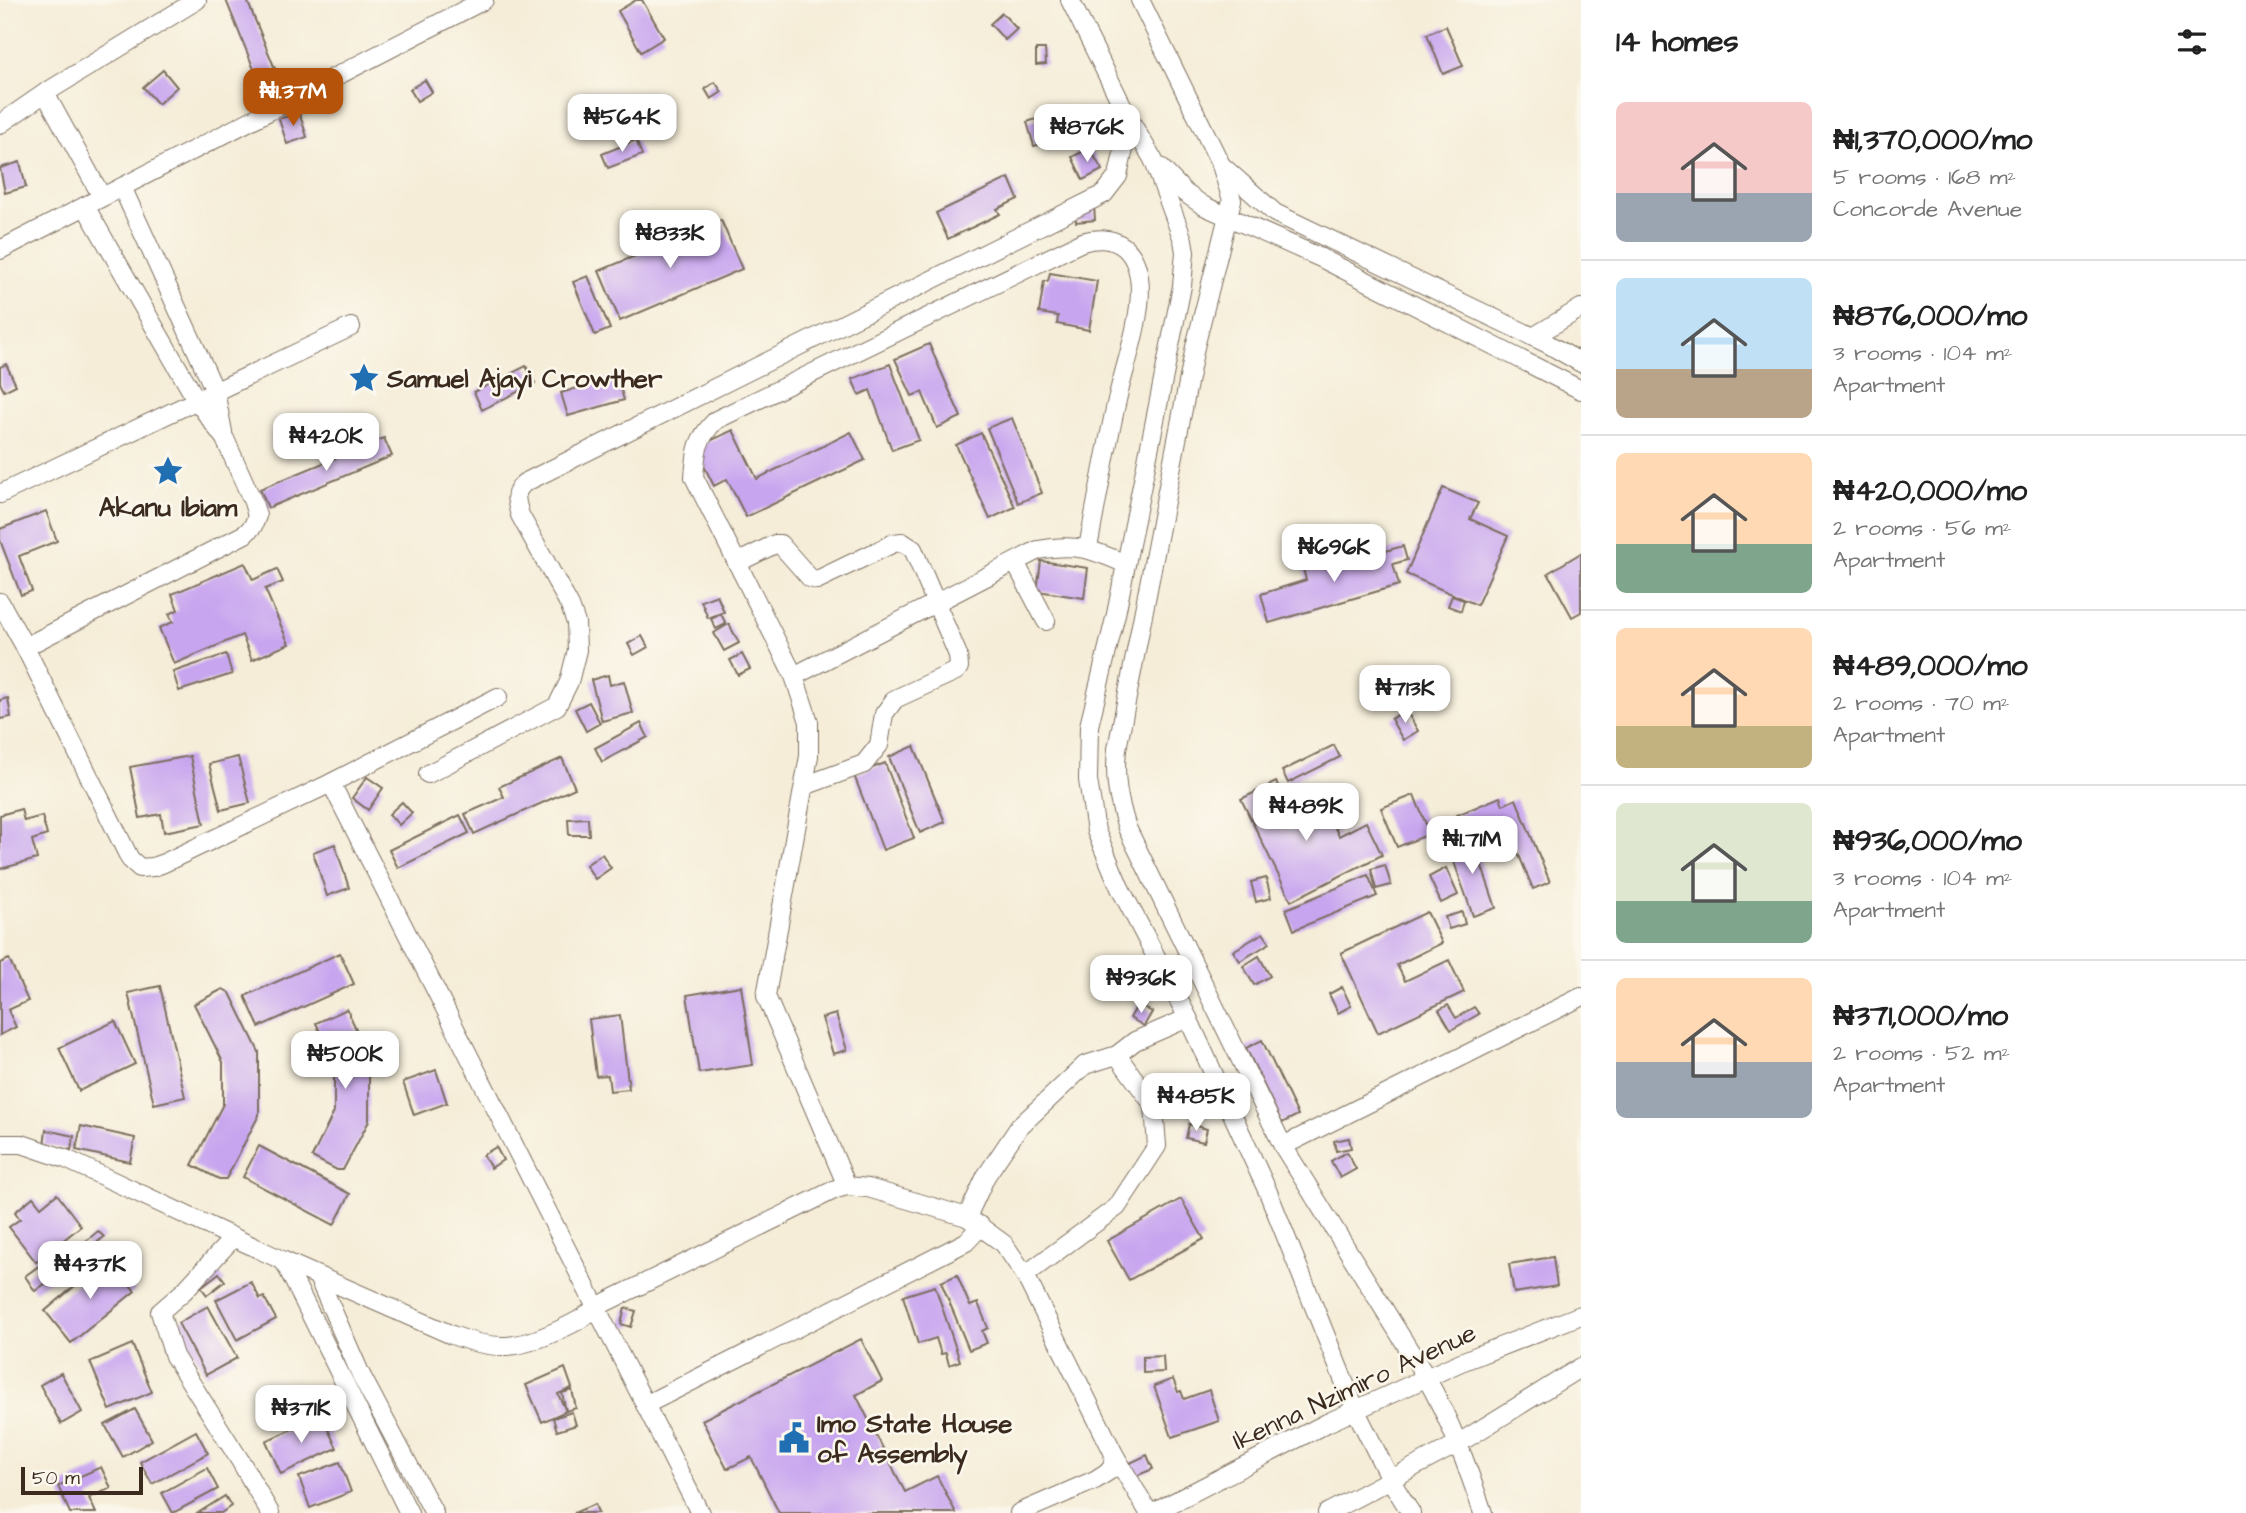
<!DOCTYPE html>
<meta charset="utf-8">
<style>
body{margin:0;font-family:"Architects Daughter",sans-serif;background:#f6f6f6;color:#222;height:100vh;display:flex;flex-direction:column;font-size:26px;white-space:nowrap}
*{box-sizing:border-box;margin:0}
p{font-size:23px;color:#767676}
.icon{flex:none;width:38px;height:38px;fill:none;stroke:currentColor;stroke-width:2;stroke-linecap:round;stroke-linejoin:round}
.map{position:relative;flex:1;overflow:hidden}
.panel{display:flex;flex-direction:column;background:#fff;width:665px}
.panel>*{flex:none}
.scale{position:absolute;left:21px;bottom:18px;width:122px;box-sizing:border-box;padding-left:7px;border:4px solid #3b2a1e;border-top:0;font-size:19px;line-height:24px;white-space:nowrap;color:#3b2a1e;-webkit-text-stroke:5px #fbf7ec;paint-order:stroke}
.price{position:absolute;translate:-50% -60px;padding:0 16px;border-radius:14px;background:#fff;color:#222;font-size:23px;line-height:46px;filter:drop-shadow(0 2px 4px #0008)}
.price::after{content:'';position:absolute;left:50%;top:42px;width:21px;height:16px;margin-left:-10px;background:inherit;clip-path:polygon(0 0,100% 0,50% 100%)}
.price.on{background:#b45309;color:#fff}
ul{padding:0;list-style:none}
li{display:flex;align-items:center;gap:21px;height:175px;padding:0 35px}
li+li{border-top:2px solid #e0e0e0}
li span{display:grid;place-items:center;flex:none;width:196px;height:140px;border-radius:10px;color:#555}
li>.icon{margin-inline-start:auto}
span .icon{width:84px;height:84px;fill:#fffc;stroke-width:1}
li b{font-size:30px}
h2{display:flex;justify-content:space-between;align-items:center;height:84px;padding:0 35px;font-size:30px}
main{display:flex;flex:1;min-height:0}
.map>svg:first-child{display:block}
</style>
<main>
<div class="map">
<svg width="1581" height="1513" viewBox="0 0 1581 1513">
<rect width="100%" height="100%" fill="#fbf7ec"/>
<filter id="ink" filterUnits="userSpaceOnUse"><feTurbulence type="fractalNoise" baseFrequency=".0143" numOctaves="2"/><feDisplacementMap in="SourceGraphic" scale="14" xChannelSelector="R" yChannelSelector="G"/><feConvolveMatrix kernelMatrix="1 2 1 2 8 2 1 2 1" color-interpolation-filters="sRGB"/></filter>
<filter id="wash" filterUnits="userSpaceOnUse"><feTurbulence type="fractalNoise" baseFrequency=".00686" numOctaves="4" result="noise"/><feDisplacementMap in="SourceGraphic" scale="28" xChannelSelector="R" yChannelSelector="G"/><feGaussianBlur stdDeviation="1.57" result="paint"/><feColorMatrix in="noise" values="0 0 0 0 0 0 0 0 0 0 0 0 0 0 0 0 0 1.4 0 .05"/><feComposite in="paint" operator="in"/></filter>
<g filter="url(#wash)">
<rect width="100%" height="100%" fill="#f5edd8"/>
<g id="blocks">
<g fill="#c8a5ef">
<polygon points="226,0 247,0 284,91 266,99"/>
<polygon points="636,0 642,0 664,38 641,52 618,11"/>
<polygon points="1002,13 1017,29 1005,40 990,24"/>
<polygon points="1446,26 1463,66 1443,74 1427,34"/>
<polygon points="1036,49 1045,49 1046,64 1036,65"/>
<polygon points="163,70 177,87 158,104 143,87"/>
<polygon points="425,80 432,92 417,101 410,89"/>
<polygon points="715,82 722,92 711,99 705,89"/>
<polygon points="299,112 307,137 287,144 279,119"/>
<polygon points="629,114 637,126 630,131 622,118"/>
<polygon points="1046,116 1052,141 1034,146 1027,122"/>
<polygon points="636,140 642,155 608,168 602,154"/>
<polygon points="1090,148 1102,170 1083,180 1072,157"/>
<polygon points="20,162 26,187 5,193 0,168"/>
<polygon points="1009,178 1018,199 997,209 1000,214 948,239 936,213"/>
<polygon points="1094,205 1095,220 1076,222 1074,207"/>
<polygon points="721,220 742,269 620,321 599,271"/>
<polygon points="1050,273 1097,281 1089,330 1057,324 1058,316 1039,313 1044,281 1048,281"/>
<polygon points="588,276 610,329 595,335 573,282"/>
<polygon points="929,344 961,417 937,428 922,392 912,396 895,359"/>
<polygon points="6,364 16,385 4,391 0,383 0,367"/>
<polygon points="890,364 919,440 892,450 870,390 859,395 852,379"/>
<polygon points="526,366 535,383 482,410 474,392"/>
<polygon points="617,376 624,400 568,416 561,393"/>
<polygon points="1012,418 1042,493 1018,503 987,428"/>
<polygon points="733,430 757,479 851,432 865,460 746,517 727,479 714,486 695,448"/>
<polygon points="981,433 1015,507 990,519 956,445"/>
<polygon points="384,438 392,456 268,508 260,489"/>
<polygon points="1443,488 1478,503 1470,519 1508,536 1477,605 1406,574"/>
<polygon points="46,511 57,541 19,556 32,591 21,595 0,540 0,529"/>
<polygon points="1403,546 1407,560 1393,564 1399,585 1269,623 1261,594 1306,580 1302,565 1323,559 1326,568"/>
<polygon points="1581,553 1581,612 1572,617 1548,573"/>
<polygon points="1041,561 1088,568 1084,598 1037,591"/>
<polygon points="245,563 253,580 277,569 283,582 265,589 289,644 252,660 242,635 174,664 159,628 173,622 169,614 178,610 172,594"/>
<polygon points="717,595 724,612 708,618 701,601"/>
<polygon points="1452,596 1464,600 1461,611 1448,606"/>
<polygon points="721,614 726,624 716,629 711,619"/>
<polygon points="729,624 739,643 724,651 714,633"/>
<polygon points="642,636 648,647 634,655 628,644"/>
<polygon points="226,654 232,674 179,691 173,672"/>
<polygon points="742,654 750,669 738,675 730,660"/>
<polygon points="608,675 610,685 624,681 633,713 602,721 591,680"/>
<polygon points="8,698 11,717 0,719 0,700"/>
<polygon points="589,702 600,723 586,731 575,709"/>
<polygon points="1406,710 1418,731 1403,740 1391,719"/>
<polygon points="641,723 648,737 602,762 595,748"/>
<polygon points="1334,745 1340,757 1288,783 1282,771"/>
<polygon points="914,746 945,822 920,833 889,757"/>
<polygon points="190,756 204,824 164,832 161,814 140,818 130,767"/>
<polygon points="238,757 250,803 221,810 209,764"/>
<polygon points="562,758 575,788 474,834 465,814 504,797 499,787"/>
<polygon points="885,763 914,838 883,850 854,775"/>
<polygon points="367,777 383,788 368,810 352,798"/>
<polygon points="1276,782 1295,819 1318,807 1326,822 1331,820 1339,836 1366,822 1382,855 1291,901 1241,799"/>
<polygon points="1414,795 1430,834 1397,847 1381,808"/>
<polygon points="1500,797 1503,805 1516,799 1550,882 1533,889 1504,819 1466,835 1457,815"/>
<polygon points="402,802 412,813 399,825 389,814"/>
<polygon points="21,809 24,821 42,816 47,835 32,840 37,859 0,869 0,815"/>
<polygon points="460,815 469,833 398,868 389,850"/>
<polygon points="588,818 589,835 569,835 568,819"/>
<polygon points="1472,837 1496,908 1473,916 1448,845"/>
<polygon points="335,844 349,888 327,896 313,852"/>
<polygon points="602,854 611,868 595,879 586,865"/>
<polygon points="1385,865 1391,885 1376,889 1371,869"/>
<polygon points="1446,868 1458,895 1441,903 1429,877"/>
<polygon points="1368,875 1377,896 1294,930 1286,909"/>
<polygon points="1266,878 1271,898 1256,902 1251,882"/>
<polygon points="1427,912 1442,943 1397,965 1405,981 1449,960 1464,992 1378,1033 1341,953"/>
<polygon points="1462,912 1465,924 1449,929 1445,917"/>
<polygon points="1263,933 1270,943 1240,961 1233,951"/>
<polygon points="340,953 354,984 259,1027 245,996"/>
<polygon points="1259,956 1270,976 1254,985 1243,966"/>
<polygon points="9,959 28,1001 8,1010 16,1027 0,1035 0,963"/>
<polygon points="160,986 185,1097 154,1104 128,993"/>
<polygon points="741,986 753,1065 699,1073 687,995"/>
<polygon points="1342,987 1351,1006 1338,1013 1329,994"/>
<polygon points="223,989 230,993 259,1052 259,1115 226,1179 219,1179 192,1165 223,1104 223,1062 194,1004"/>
<polygon points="1138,1004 1152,1012 1144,1026 1130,1018"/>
<polygon points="1448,1005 1456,1018 1474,1007 1479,1014 1451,1030 1439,1010"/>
<polygon points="347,1009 369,1058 369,1121 343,1170 337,1170 312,1157 334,1112 334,1064 316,1023"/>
<polygon points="836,1014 847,1050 833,1054 822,1018"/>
<polygon points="620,1015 629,1089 610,1091 608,1075 596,1076 589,1019"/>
<polygon points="115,1021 135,1064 79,1091 59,1048"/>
<polygon points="1262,1040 1298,1115 1282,1123 1246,1048"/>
<polygon points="436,1070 447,1103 414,1115 403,1082"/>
<polygon points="1189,1124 1207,1129 1204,1142 1186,1138"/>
<polygon points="81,1126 135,1138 130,1162 76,1150"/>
<polygon points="46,1130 74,1136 71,1150 44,1145"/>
<polygon points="1349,1138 1351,1148 1336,1151 1334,1141"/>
<polygon points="259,1146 350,1194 334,1225 243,1177"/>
<polygon points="496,1147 503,1160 491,1168 483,1155"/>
<polygon points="1347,1152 1356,1169 1340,1178 1331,1161"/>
<polygon points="57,1194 81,1226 36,1262 9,1227 20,1219 15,1212 33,1197 41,1207"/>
<polygon points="1181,1199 1204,1239 1129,1280 1107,1241"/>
<polygon points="98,1231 104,1237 90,1248 85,1242"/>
<polygon points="51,1257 61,1272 35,1291 25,1276"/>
<polygon points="1553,1257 1557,1286 1514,1293 1509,1264"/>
<polygon points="108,1258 135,1291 71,1343 45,1311"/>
<polygon points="219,1273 225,1281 207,1295 201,1287"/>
<polygon points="957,1275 970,1306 978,1303 988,1328 982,1331 987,1343 969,1350 941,1282"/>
<polygon points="251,1282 260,1299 264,1297 276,1319 237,1340 216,1300"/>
<polygon points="935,1286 960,1361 949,1365 946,1353 941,1354 936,1338 918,1344 903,1296"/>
<polygon points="208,1306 237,1358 206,1375 178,1323"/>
<polygon points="625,1308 636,1311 631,1327 621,1324"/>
<polygon points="861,1339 882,1381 856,1395 905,1492 937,1476 956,1513 779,1513 751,1457 727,1469 702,1420"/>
<polygon points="132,1344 152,1392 110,1410 90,1362"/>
<polygon points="1163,1356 1164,1372 1143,1373 1143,1357"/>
<polygon points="565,1368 572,1388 558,1394 566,1411 542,1422 526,1385"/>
<polygon points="61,1373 82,1412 61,1424 40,1385"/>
<polygon points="1173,1379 1178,1392 1181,1391 1184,1399 1209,1390 1219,1421 1172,1437 1154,1386"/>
<polygon points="572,1390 576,1408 566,1411 562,1393"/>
<polygon points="135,1409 152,1440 123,1457 105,1425"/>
<polygon points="572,1412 576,1425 557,1431 553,1418"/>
<polygon points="321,1415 337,1448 281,1474 266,1441"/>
<polygon points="196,1431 208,1453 152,1484 140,1462"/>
<polygon points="1147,1455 1153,1469 1136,1476 1130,1463"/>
<polygon points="340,1462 351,1492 310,1508 299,1477"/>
<polygon points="101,1467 111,1488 89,1498 96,1513 70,1513 58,1486"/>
<polygon points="207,1468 218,1489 173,1513 162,1493"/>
<polygon points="225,1496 231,1506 221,1513 198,1513"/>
<polygon points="595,1504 598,1513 574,1513"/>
</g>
</g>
</g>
<g filter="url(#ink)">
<use href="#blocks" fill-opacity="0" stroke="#7c6e5f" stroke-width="2"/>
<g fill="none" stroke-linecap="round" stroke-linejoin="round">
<g stroke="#7c6e5f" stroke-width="20">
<g id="minor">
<polyline points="1070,0 1130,121 1153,159 1183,240 1185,252 1182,286 1116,614 1089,726 1088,780 1096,831 1120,888 1188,1018 1268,1192 1356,1411 1391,1481 1411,1513"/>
<path d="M1140,0L1221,165L1232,200L1195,347L1117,749C1114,780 1118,799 1127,828L1283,1146L1426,1377C1451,1422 1467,1465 1483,1513"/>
<polyline points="45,93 102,197"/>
<polyline points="0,124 45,93 197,0"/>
<polyline points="1221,165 1275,213 1548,344 1581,363"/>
<polyline points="1160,167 1185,193 1204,206 1321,258 1581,390"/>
<polyline points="122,187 215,391 223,432"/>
<polyline points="0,250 484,0"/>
<polyline points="1533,337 1581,308"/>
<polyline points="0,494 351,327"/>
<polyline points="1015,562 1046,621"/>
<polyline points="737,563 775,544 780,544 810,578 817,580 894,543 902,542 913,549 958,655 959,667 956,671 895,699 884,714 879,745 864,764 804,786"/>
<polyline points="0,602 25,647 130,859 140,868 153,867 164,863 331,783 700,1513"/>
<polyline points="25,647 245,534 253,526 257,516 253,502 225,439 197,401 85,206"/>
<path d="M794,676L1038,550C1076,543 1091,549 1126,564"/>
<path d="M428,774L557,706L569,682L577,650L576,623L570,606L520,515C516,500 513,494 524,483L1104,194L1118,176L1130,121"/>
<polyline points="331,783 498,697"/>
<path d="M0,1144H22L66,1159L284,1261L452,1335C495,1351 517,1350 559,1330C572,1324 585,1318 596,1307L836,1189L847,1186L868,1188L967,1217L1004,1244L1025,1275L1114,1454L1149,1513"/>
<polyline points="1283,1146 1581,997"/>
<path d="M847,1186L766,996L809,756V722L794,676L694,477C696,450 697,439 716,420L1082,242C1107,235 1129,241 1137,268C1148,304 1125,363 1117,400C1106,449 1097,499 1088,548"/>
<polyline points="967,1217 986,1176 1019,1127 1085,1065 1117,1055 1135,1041 1188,1018"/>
<polyline points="233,1238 184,1291 160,1312 174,1356 241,1462 270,1513"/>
<polyline points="284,1261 409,1513"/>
<polyline points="1025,1275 1117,1207 1157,1146 1154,1106 1117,1055"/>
<polyline points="318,1277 361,1375 434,1513"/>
<polyline points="645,1405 966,1242 981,1226"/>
<polyline points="1019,1513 1095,1480 1112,1469 1114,1454"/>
<polyline points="1153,1513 1327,1423 1461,1362 1581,1315"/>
<polyline points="1327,1513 1459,1443 1581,1367"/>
</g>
</g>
<use href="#minor" stroke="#fff" stroke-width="18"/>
</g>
</g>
<defs>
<g id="sight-bare" transform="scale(2.415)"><path d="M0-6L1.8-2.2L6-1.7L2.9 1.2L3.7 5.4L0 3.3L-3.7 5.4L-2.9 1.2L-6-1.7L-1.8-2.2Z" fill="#1f6fb2" stroke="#fbf7ec" stroke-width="2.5" paint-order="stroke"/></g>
<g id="civic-bare" transform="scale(2.415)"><path d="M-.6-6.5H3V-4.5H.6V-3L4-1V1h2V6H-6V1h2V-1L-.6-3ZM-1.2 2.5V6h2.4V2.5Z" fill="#1f6fb2" stroke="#fbf7ec" stroke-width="2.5" paint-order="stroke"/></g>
</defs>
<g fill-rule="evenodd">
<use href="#sight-bare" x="364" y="378"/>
<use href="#sight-bare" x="168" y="471"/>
<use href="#civic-bare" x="794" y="1438"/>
</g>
<g text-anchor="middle" stroke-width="5" stroke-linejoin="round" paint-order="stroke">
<g font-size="26" font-weight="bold" fill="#3b2a1e" stroke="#fbf7ec" text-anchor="start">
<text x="387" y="387">Samuel Ajayi Crowther</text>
<text x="168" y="516" text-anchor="middle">Akanu Ibiam</text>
<text x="817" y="1432">Imo State House<tspan x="817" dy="30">of Assembly</tspan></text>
</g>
<g font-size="26" fill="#3b2a1e" stroke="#fbf7ec">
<text transform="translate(1354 1386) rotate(-25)" y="9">Ikenna Nzimiro Avenue</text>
</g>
</g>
</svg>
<div class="scale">50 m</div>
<b class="price on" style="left:293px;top:128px">₦1.37M</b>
<b class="price" style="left:622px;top:154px">₦564K</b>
<b class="price" style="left:1087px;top:164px">₦876K</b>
<b class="price" style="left:670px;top:270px">₦833K</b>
<b class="price" style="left:326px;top:473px">₦420K</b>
<b class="price" style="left:1334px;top:584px">₦696K</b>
<b class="price" style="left:1405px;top:725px">₦713K</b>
<b class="price" style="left:1306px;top:843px">₦489K</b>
<b class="price" style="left:1472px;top:876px">₦1.71M</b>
<b class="price" style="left:1141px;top:1015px">₦936K</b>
<b class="price" style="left:345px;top:1091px">₦500K</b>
<b class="price" style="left:1196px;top:1133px">₦485K</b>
<b class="price" style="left:90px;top:1301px">₦437K</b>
<b class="price" style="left:301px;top:1445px">₦371K</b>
</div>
<section class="panel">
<h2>14 homes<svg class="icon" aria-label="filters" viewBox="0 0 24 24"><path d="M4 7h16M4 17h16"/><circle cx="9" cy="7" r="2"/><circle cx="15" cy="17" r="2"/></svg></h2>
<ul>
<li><span style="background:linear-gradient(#f6c9c9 65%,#9aa5b1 0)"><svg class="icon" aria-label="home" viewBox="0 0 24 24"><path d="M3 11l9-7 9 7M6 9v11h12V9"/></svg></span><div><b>₦1,370,000/mo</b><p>5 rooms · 168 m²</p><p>Concorde Avenue</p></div></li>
<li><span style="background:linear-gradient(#bfe0f5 65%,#b9a48a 0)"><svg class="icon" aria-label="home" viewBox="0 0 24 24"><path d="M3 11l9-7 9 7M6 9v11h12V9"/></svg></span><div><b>₦876,000/mo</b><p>3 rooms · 104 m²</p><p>Apartment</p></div></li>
<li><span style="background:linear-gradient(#ffd9b3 65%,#7fa58c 0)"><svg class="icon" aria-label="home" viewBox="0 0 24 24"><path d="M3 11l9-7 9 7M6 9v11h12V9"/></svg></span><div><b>₦420,000/mo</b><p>2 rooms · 56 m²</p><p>Apartment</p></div></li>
<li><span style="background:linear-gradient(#ffd9b3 70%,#c2b280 0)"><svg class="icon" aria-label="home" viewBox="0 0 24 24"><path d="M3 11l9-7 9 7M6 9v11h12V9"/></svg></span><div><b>₦489,000/mo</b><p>2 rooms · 70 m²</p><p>Apartment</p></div></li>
<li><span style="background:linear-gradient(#dfe7d0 70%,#7fa58c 0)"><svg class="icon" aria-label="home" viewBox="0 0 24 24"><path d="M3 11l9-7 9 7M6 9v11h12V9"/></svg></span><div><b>₦936,000/mo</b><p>3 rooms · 104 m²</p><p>Apartment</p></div></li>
<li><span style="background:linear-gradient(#ffd9b3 60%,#9aa5b1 0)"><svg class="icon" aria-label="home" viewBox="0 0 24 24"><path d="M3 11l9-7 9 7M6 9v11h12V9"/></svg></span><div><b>₦371,000/mo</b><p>2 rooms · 52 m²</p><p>Apartment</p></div></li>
</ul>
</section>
</main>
